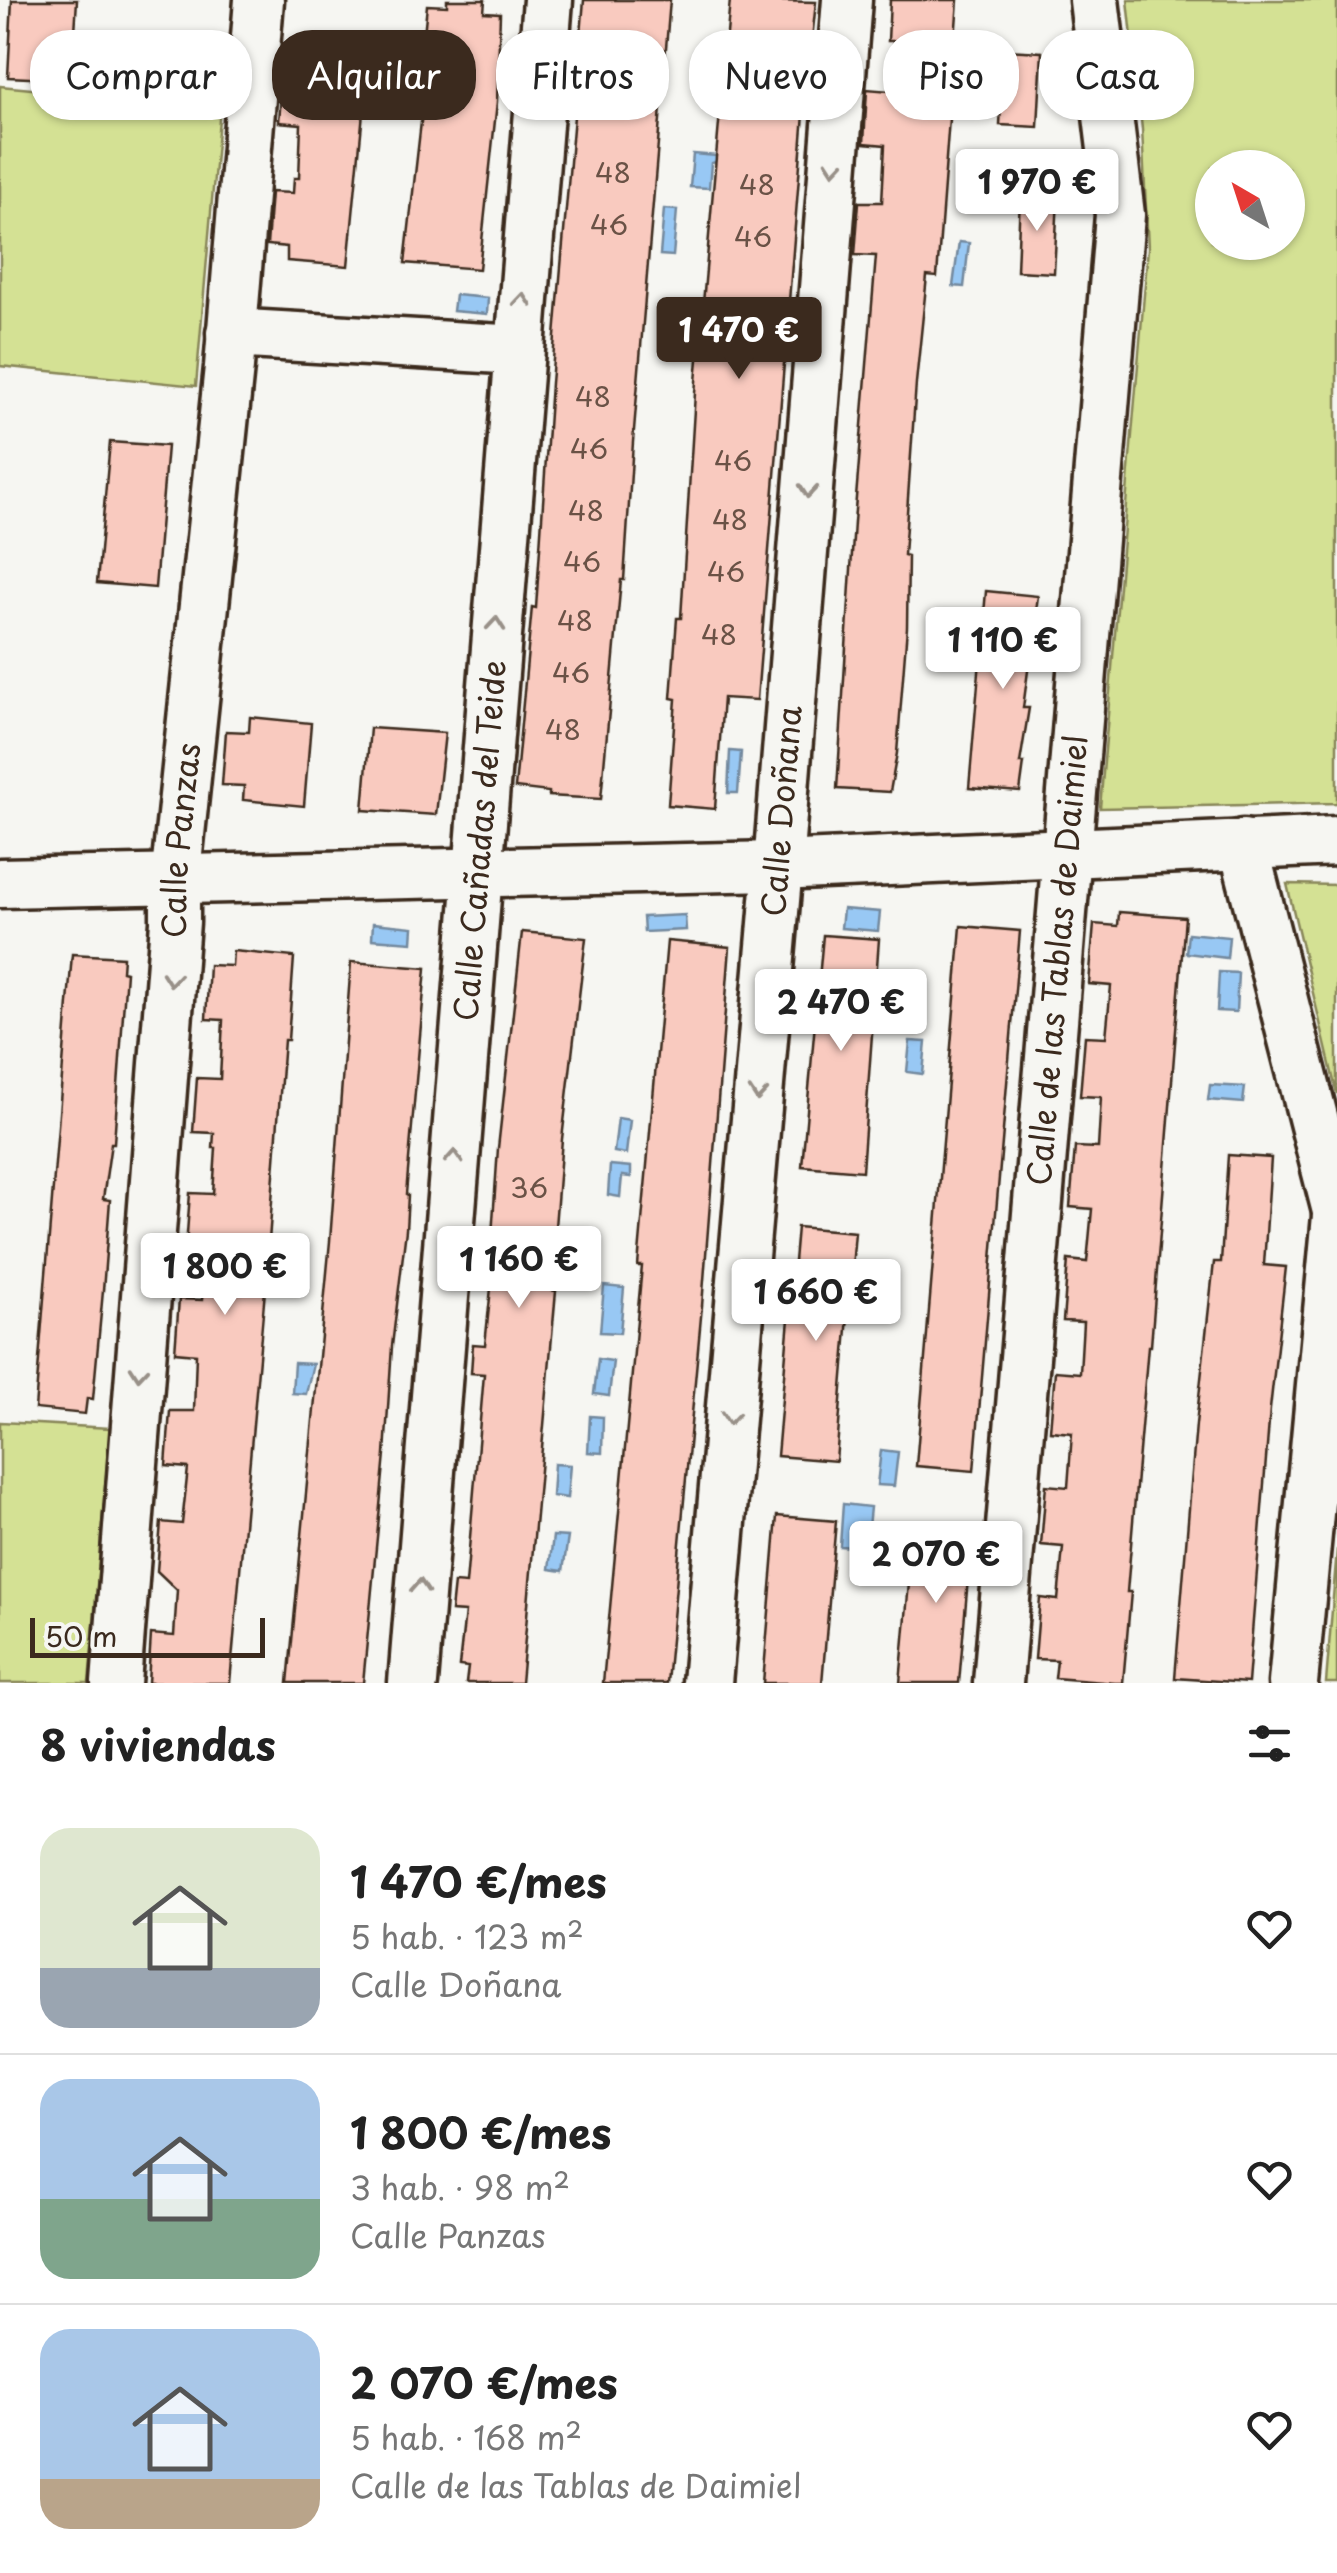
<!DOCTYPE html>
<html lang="es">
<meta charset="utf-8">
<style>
body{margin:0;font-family:"Playpen Sans",sans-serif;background:#f6f6f6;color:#222;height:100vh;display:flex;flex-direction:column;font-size:38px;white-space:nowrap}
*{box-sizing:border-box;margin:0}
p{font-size:32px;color:#767676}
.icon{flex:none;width:55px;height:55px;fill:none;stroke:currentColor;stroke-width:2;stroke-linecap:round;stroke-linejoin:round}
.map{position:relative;height:1683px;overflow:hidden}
.details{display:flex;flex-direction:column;background:#fff;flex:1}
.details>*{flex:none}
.guide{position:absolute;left:30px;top:30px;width:1278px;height:90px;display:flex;gap:20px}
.needle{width:65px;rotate:321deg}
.fabs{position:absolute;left:1195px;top:150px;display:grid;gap:20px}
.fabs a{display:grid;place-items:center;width:110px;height:110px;border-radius:50%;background:#fff;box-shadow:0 2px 8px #0004;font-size:50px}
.scale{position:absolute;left:30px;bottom:25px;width:235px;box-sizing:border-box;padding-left:10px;border:5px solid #3b2a1e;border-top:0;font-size:28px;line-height:35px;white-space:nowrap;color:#3b2a1e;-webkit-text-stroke:8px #f6f6f2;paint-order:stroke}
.price{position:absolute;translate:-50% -85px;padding:0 22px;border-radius:10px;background:#fff;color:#222;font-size:32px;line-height:65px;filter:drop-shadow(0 2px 5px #0008)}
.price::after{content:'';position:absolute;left:50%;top:60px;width:30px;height:22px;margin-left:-15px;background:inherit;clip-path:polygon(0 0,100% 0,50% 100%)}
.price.active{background:#3b2a1e;color:#fff}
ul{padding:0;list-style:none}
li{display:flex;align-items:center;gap:30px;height:250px;padding:0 40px}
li+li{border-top:2px solid #e0e0e0}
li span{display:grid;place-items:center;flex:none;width:280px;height:200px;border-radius:30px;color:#555}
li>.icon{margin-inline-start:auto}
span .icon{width:120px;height:120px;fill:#fffc;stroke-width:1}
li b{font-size:42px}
h2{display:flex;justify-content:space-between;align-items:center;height:120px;padding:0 40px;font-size:42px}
.chip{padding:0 35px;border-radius:40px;background:#fff;box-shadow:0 2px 8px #0004;font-size:35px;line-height:90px}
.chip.active{background:#3b2a1e;color:#fff}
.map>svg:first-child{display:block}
</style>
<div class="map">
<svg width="1337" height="1683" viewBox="0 0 1337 1683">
<rect width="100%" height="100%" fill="#f6f6f2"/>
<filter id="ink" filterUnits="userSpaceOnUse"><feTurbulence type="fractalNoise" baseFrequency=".01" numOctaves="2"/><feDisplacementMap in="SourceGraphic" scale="20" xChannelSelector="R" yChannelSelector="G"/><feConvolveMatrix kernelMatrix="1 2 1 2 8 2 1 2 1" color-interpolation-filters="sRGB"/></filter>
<g filter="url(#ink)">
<g fill="#d4e194" stroke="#888659" stroke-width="2.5" fill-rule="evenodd">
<path d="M1128,0H1337V803L1100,808L1148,248L1142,129ZM1212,168H1288V242H1212Z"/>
<polygon points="0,86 220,107 196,386 0,366"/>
<polygon points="1287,884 1337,885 1337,1094"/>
<polygon points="0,1422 110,1428 89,1683 0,1683"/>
<polygon points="1337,1549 1337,1683 1326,1683"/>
</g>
<g fill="#98c8f4" stroke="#73899e" stroke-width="2.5">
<polygon points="693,154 717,156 717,162 711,163 709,188 690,187"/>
<polygon points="664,209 677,210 673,256 660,255"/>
<polygon points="959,242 969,243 964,287 953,286"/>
<polygon points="455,295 488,298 487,314 453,311"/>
<polygon points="730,751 741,752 738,793 728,793"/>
<polygon points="843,909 880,912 878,931 841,928"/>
<polygon points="685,915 686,930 644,932 643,917"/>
<polygon points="373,923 413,927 412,942 372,939"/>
<polygon points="1188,933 1229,937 1227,958 1186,953"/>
<polygon points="1219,972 1238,973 1236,1012 1217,1011"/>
<polygon points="910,1041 926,1042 923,1074 907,1072"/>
<polygon points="1210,1085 1245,1087 1243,1103 1208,1100"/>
<polygon points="618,1118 630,1120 626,1154 614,1152"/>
<polygon points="610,1165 631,1167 631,1177 622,1176 620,1197 608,1195"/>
<polygon points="604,1286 624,1288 620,1333 600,1332"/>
<polygon points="598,1359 613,1361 609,1396 594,1394"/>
<polygon points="294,1363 313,1364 306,1394 292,1393"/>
<polygon points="590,1416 603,1417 602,1453 588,1452"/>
<polygon points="881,1450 898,1452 894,1486 877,1485"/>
<polygon points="554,1464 570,1465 567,1498 552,1496"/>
<polygon points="843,1504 870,1507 866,1548 840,1546"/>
<polygon points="553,1536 568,1537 563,1571 549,1569"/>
</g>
<g fill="#f9cabf" stroke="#3b2a1e" stroke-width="2.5">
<polygon points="12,0 77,0 72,80 8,77"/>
<polygon points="447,0 485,0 484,12 500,13 497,102 479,269 405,263 422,113 428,35 424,35 427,5 447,6"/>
<polygon points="584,0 670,0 633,442 624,580 621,580 601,799 549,796 549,792 515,788 532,607 536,608 551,383"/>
<polygon points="730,0 816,2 804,114 757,700 723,698 715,809 668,805 676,699 671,698 677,618 681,618 695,393"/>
<polygon points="890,0 958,0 937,277 927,276 916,383 904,555 908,556 907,627 897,753 890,792 837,789 854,522 876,256 855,255 859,202 882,202 885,145 864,143 867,89 890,91 894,41 888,41"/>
<polygon points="1004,50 1042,52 1038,127 1000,125"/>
<polygon points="308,55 368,61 348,266 287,261 287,247 267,245 271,192 293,193 294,178 299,178 301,124 279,122 283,69 306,70"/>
<polygon points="1020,196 1058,198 1054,273 1017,271"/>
<polygon points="110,442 167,446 155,588 97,583"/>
<polygon points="986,591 1038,596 1023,708 1029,708 1020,763 1024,763 1020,792 969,788"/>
<polygon points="250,717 311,723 304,806 243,800 244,786 222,785 226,731 249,732"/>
<polygon points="370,728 445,733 436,815 363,810"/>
<polygon points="1119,912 1185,917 1151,1346 1148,1346 1127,1592 1131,1592 1123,1683 1115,1683 1055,1678 1057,1660 1035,1659 1040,1598 1058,1600 1063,1547 1041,1545 1046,1485 1068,1487 1072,1433 1050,1431 1055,1371 1080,1373 1083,1322 1063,1321 1068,1260 1087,1262 1092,1209 1070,1207 1075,1147 1098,1148 1101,1097 1080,1096 1085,1036 1106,1037 1111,986 1089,984 1094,924 1118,926"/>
<polygon points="961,926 1020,931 974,1471 916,1466"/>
<polygon points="522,932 586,938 562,1139 550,1290 556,1291 521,1683 466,1683 468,1667 459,1666 465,1612 451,1611 454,1583 466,1584 484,1374 471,1373 473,1344 485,1345 495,1250 491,1250 498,1148"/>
<polygon points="823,935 879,939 862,1171 802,1166"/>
<polygon points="667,941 730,947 702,1306 667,1683 603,1683 642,1266 638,1266"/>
<polygon points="233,951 294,957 288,1040 284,1040 267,1268 230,1683 148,1683 151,1634 174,1636 177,1590 157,1571 161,1522 182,1524 188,1468 166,1466 170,1411 194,1411 196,1354 175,1352 179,1299 202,1300 206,1248 186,1247 190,1193 213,1194 216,1148 213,1148 214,1133 193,1132 197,1078 220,1079 223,1020 206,1019 209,965 232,966"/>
<polygon points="72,954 123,957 122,971 126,972 114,1143 111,1143 103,1199 110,1200 103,1291 93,1399 87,1398 85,1414 35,1409"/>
<polygon points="351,962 426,968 406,1194 408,1195 406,1230 392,1346 385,1454 363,1683 288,1683 330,1241"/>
<polygon points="1228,1155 1271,1158 1264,1265 1286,1267 1270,1409 1248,1683 1175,1678 1196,1424 1214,1262 1221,1262"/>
<polygon points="797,1227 855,1232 836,1461 777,1456"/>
<polygon points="777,1516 836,1521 822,1683 763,1683"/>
<polygon points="914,1527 972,1532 959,1683 900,1683"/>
</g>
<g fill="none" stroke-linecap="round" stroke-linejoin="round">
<g stroke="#3b2a1e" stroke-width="55">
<g id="minor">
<polyline points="231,333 519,350"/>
<polyline points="1243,844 1337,1211"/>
<polyline points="0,883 778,866 1337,841"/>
<path id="s1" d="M116,1683L175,922V882L229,367L259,0"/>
<path id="s2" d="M413,1683L548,0"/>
<path id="s3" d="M707,1683L778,866L847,0"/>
<path id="s4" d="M998,1683L1120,215L1094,0"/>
<polyline points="1293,1683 1337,1216"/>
</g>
</g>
<use href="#minor" stroke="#f6f6f2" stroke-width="48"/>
</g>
<defs><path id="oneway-chevron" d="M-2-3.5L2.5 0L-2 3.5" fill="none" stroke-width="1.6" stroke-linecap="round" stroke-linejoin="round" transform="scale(2.5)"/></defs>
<g stroke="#989088">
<use href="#oneway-chevron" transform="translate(834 167) rotate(95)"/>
<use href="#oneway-chevron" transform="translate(523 300) rotate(-85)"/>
<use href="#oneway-chevron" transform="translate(808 491) rotate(95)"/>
<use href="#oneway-chevron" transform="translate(496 624) rotate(-85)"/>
<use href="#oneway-chevron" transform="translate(171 979) rotate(95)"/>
<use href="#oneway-chevron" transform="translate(758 1094) rotate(95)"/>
<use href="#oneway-chevron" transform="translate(454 1157) rotate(-86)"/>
<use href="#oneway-chevron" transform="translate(139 1373) rotate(95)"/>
<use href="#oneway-chevron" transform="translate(730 1418) rotate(95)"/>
<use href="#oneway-chevron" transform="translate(420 1586) rotate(-86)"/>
</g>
</g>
<g text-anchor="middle" stroke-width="9" stroke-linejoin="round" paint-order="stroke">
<g font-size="28" fill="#6a5246">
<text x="613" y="183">48</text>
<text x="757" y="195">48</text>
<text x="609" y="235">46</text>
<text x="753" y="247">46</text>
<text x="593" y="407">48</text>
<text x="589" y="459">46</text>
<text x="733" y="471">46</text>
<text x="586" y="521">48</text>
<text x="730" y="530">48</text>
<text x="582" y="572">46</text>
<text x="726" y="582">46</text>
<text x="575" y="631">48</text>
<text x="719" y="645">48</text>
<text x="571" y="683">46</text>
<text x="563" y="740">48</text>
<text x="529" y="1198">36</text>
</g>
<g font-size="32" fill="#3b2a1e" stroke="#f6f6f2">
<text dy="11" stroke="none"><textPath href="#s3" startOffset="875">Calle Doñana</textPath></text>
<text dy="11" stroke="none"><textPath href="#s1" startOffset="845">Calle Panzas</textPath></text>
<text dy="11" stroke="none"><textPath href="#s2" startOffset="845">Calle Cañadas del Teide</textPath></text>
<text dy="11" stroke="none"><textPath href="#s4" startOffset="725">Calle de las Tablas de Daimiel</textPath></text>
</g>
</g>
</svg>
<div class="fabs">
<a><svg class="needle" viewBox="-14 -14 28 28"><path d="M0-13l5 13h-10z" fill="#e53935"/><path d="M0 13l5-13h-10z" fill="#767676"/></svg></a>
</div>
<div class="scale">50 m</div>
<b class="price" style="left:1037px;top:234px">1 970 €</b>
<b class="price active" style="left:739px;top:382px">1 470 €</b>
<b class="price" style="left:1003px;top:692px">1 110 €</b>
<b class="price" style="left:841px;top:1054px">2 470 €</b>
<b class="price" style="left:519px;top:1311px">1 160 €</b>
<b class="price" style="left:225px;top:1318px">1 800 €</b>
<b class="price" style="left:816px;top:1344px">1 660 €</b>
<b class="price" style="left:936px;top:1606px">2 070 €</b>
<div class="guide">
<a class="chip">Comprar</a>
<a class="chip active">Alquilar</a>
<a class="chip">Filtros</a>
<a class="chip">Nuevo</a>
<a class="chip">Piso</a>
<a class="chip">Casa</a>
</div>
</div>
<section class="details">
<h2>8 viviendas<svg class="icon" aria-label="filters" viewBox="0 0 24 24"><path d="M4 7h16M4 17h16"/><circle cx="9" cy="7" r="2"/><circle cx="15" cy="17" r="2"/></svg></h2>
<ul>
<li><span style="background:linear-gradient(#dfe7d0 70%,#9aa5b1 0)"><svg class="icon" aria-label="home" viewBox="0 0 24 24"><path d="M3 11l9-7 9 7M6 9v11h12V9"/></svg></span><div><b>1 470 €/mes</b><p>5 hab. · 123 m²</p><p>Calle Doñana</p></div><svg class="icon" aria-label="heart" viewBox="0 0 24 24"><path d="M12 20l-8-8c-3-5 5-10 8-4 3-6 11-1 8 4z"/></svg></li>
<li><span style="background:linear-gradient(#a9c7e8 60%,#7fa58c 0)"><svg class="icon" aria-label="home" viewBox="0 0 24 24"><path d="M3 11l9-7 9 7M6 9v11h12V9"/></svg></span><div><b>1 800 €/mes</b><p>3 hab. · 98 m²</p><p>Calle Panzas</p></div><svg class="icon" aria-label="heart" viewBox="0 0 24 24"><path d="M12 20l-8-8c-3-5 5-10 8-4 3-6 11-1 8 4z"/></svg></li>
<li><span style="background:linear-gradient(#a9c7e8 75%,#b9a48a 0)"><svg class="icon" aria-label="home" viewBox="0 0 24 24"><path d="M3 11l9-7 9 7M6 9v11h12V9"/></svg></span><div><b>2 070 €/mes</b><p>5 hab. · 168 m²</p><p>Calle de las Tablas de Daimiel</p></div><svg class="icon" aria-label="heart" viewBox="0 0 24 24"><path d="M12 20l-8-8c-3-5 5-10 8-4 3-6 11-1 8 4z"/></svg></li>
</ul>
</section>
